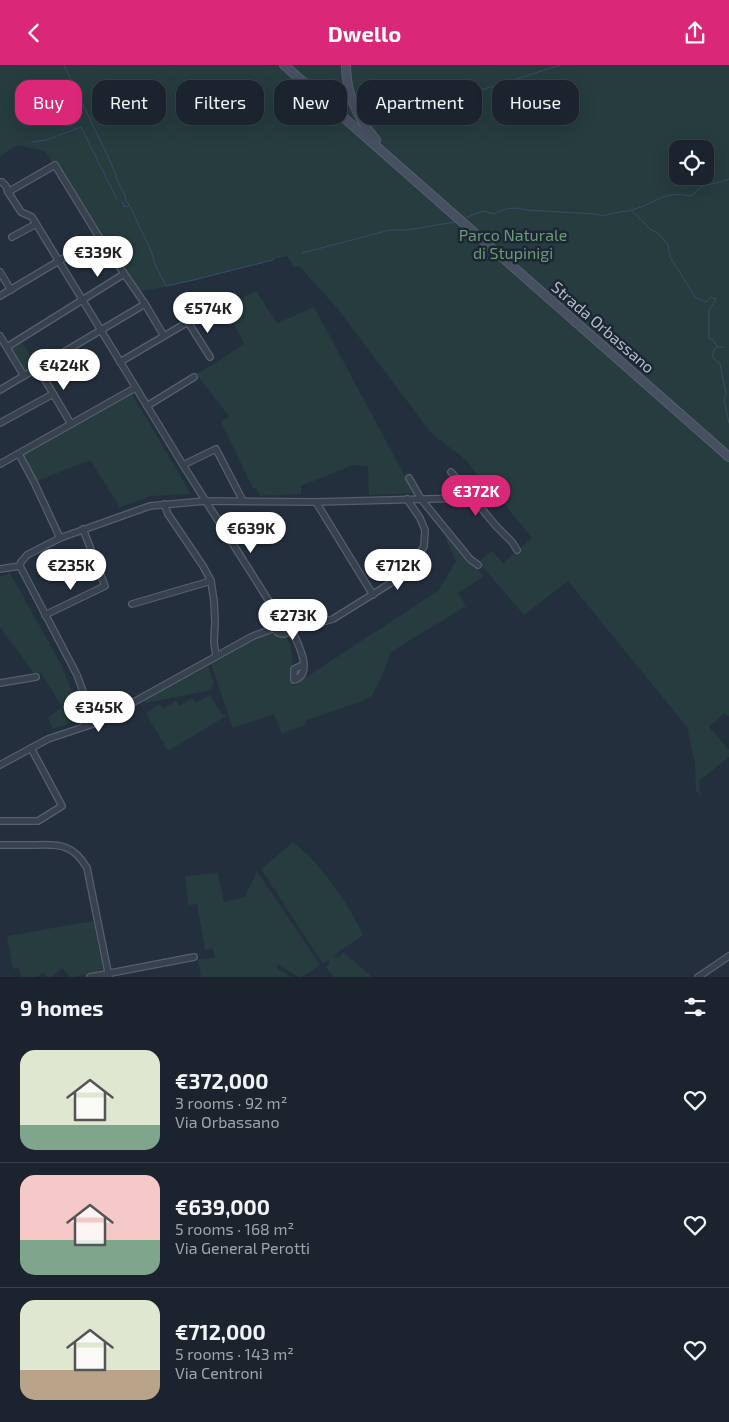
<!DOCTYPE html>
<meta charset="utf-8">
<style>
body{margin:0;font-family:"Exo 2",sans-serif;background:#282f3a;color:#f1f3f6;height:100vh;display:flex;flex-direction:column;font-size:19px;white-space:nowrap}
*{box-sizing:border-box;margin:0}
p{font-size:16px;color:#a0a4aa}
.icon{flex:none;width:28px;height:28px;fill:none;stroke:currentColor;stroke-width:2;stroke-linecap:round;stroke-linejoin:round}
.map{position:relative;height:912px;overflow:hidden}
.drawer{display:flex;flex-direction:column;background:#1b232e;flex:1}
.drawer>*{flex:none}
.banner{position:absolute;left:15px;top:15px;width:700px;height:45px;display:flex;gap:10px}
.buttons{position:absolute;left:669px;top:75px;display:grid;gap:10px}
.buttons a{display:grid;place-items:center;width:45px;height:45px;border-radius:10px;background:#1b232e;box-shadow:0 5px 20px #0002,0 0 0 1px #39404a;font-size:25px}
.price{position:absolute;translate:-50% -42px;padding:0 11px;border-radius:18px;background:#fff;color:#222;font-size:16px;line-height:32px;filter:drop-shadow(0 1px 2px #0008)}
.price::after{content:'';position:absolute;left:50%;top:30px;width:15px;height:11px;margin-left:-8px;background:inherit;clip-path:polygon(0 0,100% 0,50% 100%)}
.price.on{background:#db2777;color:#fff}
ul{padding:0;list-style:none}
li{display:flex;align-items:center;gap:15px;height:125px;padding:0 20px}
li+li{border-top:1px solid #39404a}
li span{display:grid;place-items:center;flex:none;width:140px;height:100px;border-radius:15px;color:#555}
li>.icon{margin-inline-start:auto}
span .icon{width:60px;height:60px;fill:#fffc;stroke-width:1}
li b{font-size:21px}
h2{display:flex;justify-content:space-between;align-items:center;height:60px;padding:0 20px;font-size:21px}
.pill{padding:0 18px;border-radius:15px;background:#1b232e;box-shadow:0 5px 20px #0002,0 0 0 1px #39404a;font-size:18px;line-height:45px}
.pill.on{background:#db2777;color:#fff}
header{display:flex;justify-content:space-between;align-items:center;height:65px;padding:0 20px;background:#db2777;color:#fff;font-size:22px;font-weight:700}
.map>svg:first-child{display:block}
</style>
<header><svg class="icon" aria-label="back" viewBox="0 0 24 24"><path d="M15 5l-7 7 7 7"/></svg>Dwello<svg class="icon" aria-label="share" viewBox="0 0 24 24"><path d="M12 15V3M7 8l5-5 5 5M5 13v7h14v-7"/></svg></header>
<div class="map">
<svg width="729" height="912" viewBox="0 0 729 912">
<rect width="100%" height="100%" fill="#242f3e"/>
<g fill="#263c3f" fill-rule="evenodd">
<path d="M0,0H729V651L724,648L709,662L729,685V692L699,716L700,730L696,726L695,699L687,662L568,516L524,550L478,497L492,486L503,498L532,473L496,429L491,428L466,395L431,368L337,243L299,201L294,202L287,191L198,215L139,227L45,86L18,80L0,91ZM678,84H705V111H678Z"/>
<polygon points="256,226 277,258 314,242 414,428 369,430 368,401 353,400 301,421 301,429 260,431 256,423 253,423 221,357 229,351 196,309 216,298 244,279 225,241"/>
<polygon points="22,277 36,300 25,307 11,284"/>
<polygon points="132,329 191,429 151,431 120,442 90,395 37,416 23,390"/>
<path d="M438,456L484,511L458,528L466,541L391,587L380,615L372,631L363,636L307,655L304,660L282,669L274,649L233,663L211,599L257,572L274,567L280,572H286C289,577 292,582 292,587C294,601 288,607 293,621L439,525L456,496Z"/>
<polygon points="10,508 62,601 80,649 80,654 53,664 48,653 62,642 41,608 34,608 0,562 0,512"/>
<polygon points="208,601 214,619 211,620 212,625 145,638 144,635"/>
<polygon points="210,630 222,650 225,649 226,651 168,686 146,648 160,639 163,644 176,636 180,641 192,633 196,638"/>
<path d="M293,777C320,798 349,839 363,870L334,890L337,893L344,888L372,912H334L326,902L330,898L328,895L323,899L261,804Z"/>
<polygon points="257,806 320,900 302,912 299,912 277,899 277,904 291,912 201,912 198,895 215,893 212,883 205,885 197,839 188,840 185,811 218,808 224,837 245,832"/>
<polygon points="93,856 103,904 97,905 97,907 74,912 70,912 62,903 52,912 47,912 43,908 37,912 21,912 19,903 13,904 7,871"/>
</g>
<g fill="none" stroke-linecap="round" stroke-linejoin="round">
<g stroke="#394c67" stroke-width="1">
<polyline points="64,0 110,96 120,121 125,130 126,136 130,141 151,186 155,199 166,221 193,215 273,195"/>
<polyline points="353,25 359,41"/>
<polyline points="369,59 371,59 561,0"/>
<polyline points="32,77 46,75 81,62 117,134"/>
<polyline points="122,137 125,142 129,141"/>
<polyline points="631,145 650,164 659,169 668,180 670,192 696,233 706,237 711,232 716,234 709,245 709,273 713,275 717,281 713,287 713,293 720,299 726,329 724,335 729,358"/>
<path d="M467,152L483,146L494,149L506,144L515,143L528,145L595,149L604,151C615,146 627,148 638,143C662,135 663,126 691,131L701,122L729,114"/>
<polyline points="302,188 390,165 407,165 455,157"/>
<polyline points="718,282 724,282"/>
</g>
<g stroke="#565f6c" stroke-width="8">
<g id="minor">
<polyline points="0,117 2,117 6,121 8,127 21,147 32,152 183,400 279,552"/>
<polyline points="8,127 55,100 99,172 145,239 164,271"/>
<polyline points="12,172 36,159"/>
<polyline points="0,207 11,225"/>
<polyline points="0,231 99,172"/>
<polyline points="188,257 210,292"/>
<polyline points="0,271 24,311"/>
<polyline points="7,282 124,209"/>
<polyline points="120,297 193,254"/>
<polyline points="38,303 71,359"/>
<polyline points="0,325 145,239"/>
<polyline points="147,341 194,312"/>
<polyline points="0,358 53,329"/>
<polyline points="19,389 34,417 60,473"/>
<polyline points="0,399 135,323"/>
<polyline points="183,400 216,384 243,436"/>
<polyline points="451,407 496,461 512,477 517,485"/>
<polyline points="409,413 421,434 470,494 478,500"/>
<polyline points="316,437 373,530"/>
<polyline points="164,439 168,449 203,501 211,516 214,536 215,557 214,577 216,591"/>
<polyline points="20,501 21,497 27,490 60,473 150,441 205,436 316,437 466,433 498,434"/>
<polyline points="20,501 77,610 90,646 88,656 83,661"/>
<polyline points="0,504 20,501"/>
<polyline points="132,539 211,516"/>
<polyline points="45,550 105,521 83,464"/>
<circle cx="283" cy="560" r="9"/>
<polyline points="292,559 319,558 333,554 410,506 424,481 425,465 420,453 407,434"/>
<path d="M291,564C297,576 315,609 294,615V604L303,600"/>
<polyline points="0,618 36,612"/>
<polyline points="0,700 48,674 96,658 253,571 275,563"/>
<polyline points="0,756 38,756 62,741 31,683"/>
<path d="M0,780C12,780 24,780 36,780C60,779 74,780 87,803L109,912"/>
<polyline points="90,912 194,892"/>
<polyline points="698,912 729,891"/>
</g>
</g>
<g stroke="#565f6c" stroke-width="10">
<g id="secondary">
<polyline points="284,0 729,392"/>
<path d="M346,0C346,28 358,54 376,75"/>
</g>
</g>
<use href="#minor" stroke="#38414e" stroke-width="5.5"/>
<use href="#secondary" stroke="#465061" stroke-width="8"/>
</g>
<g text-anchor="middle" stroke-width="5" stroke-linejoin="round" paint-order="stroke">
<g font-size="16" fill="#6b9a76" stroke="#1d2633">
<text x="513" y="176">Parco Naturale<tspan x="513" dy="18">di Stupinigi</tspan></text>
</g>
<g font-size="16" fill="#b4bcc9" stroke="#1d2633">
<text transform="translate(603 262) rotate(41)" y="6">Strada Orbassano</text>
</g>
</g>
</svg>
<div class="buttons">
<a><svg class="icon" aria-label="locate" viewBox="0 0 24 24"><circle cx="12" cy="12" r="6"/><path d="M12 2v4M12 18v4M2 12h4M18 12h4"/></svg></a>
</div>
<b class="price" style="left:98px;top:213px">€339K</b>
<b class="price" style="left:208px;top:269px">€574K</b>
<b class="price" style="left:64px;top:326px">€424K</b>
<b class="price on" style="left:476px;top:452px">€372K</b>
<b class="price" style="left:251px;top:489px">€639K</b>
<b class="price" style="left:71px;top:526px">€235K</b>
<b class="price" style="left:398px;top:526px">€712K</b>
<b class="price" style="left:293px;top:576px">€273K</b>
<b class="price" style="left:99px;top:668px">€345K</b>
<div class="banner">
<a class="pill on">Buy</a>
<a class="pill">Rent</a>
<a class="pill">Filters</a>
<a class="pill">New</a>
<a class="pill">Apartment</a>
<a class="pill">House</a>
</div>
</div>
<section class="drawer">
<h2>9 homes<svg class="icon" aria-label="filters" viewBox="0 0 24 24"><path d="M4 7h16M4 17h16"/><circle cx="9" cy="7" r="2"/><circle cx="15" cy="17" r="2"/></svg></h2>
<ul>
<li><span style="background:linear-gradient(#dfe7d0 75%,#7fa58c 0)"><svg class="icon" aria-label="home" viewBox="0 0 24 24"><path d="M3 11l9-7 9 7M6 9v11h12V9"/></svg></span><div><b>€372,000</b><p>3 rooms · 92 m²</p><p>Via Orbassano</p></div><svg class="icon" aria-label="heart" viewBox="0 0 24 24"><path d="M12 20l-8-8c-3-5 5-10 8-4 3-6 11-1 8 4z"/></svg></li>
<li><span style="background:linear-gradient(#f6c9c9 65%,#7fa58c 0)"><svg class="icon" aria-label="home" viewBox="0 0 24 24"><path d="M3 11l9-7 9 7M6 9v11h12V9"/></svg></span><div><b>€639,000</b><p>5 rooms · 168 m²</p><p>Via General Perotti</p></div><svg class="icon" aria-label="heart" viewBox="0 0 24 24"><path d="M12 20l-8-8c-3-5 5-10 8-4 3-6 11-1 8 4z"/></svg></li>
<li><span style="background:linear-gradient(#dfe7d0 70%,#b9a48a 0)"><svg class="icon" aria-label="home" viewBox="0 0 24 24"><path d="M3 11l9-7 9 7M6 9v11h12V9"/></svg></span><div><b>€712,000</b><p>5 rooms · 143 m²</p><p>Via Centroni</p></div><svg class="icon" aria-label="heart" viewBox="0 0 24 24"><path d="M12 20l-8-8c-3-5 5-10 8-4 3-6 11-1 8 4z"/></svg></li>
</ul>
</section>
